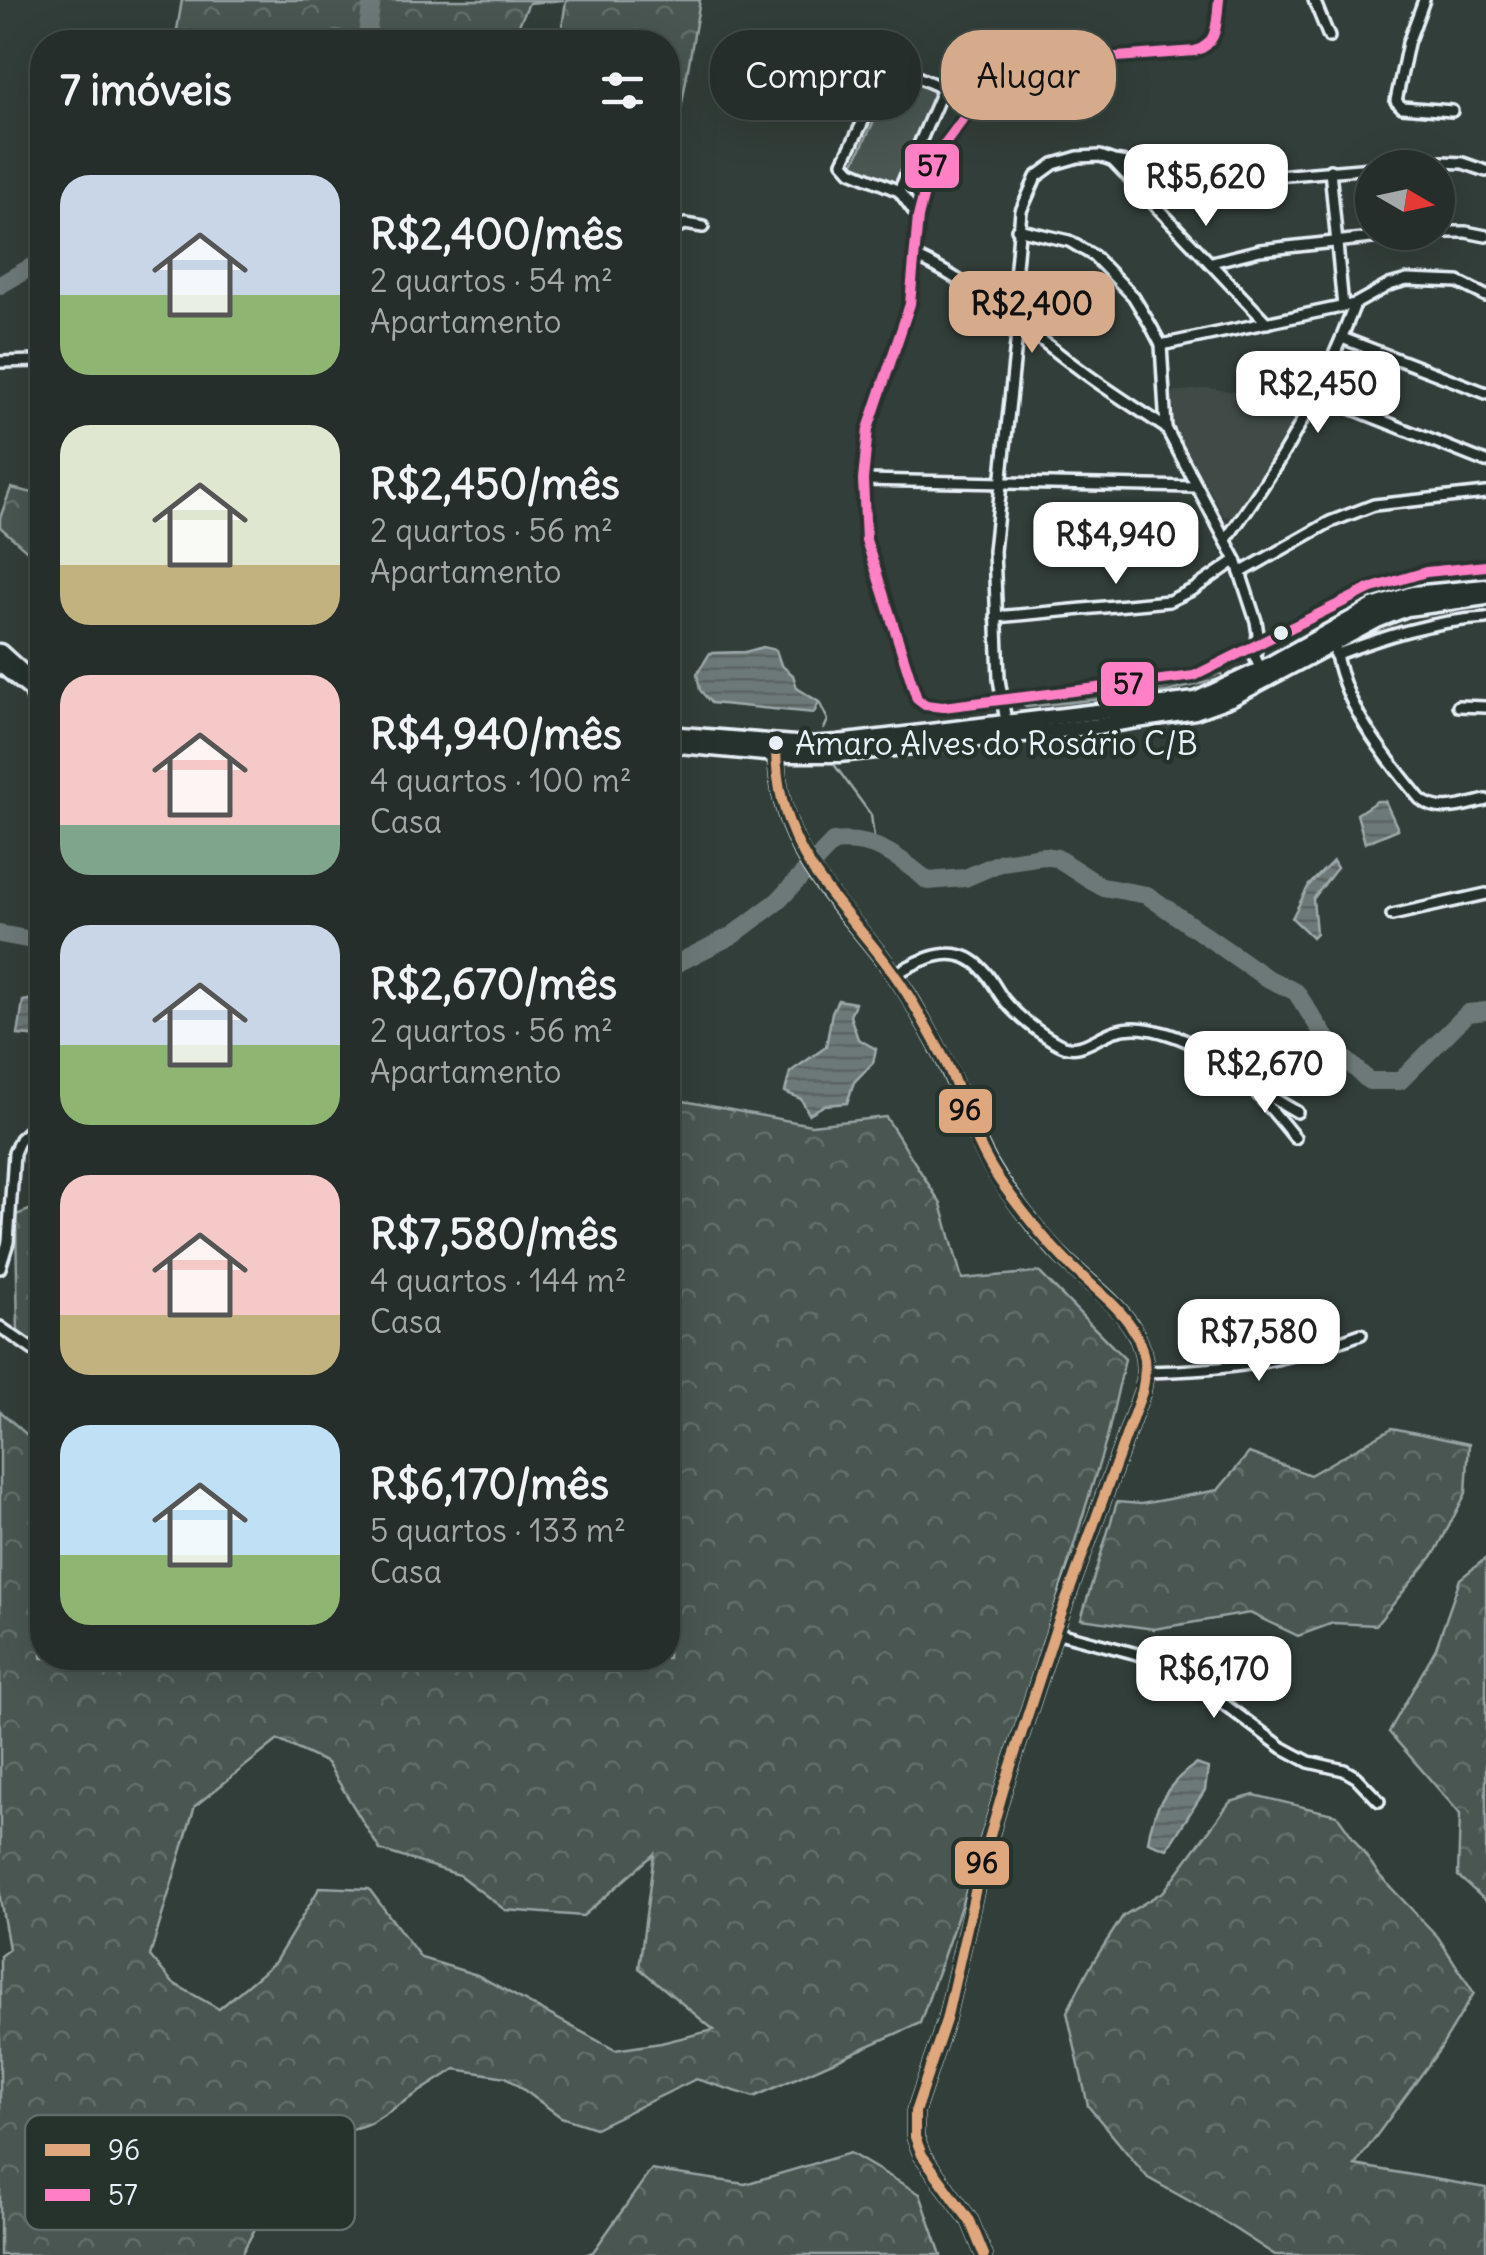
<!DOCTYPE html>
<html lang="pt">
<meta charset="utf-8">
<style>
body{margin:0;font-family:Delius,sans-serif;background:#323a37;color:#f1f3f6;height:100vh;display:flex;flex-direction:column;font-size:38px;white-space:nowrap}
*{box-sizing:border-box;margin:0}
p{font-size:32px;color:#a4a8a9}
.icon{flex:none;width:55px;height:55px;fill:none;stroke:currentColor;stroke-width:2;stroke-linecap:round;stroke-linejoin:round}
.map{position:relative;flex:1;overflow:hidden}
.side{position:absolute;left:30px;top:30px;width:650px;height:1640px;display:flex;flex-direction:column;background:#262e2b;border-radius:40px;box-shadow:0 10px 40px #0002,0 0 0 2px #424a47}
.side>*{flex:none}
.hud{position:absolute;left:710px;top:30px;width:625px;height:90px;display:flex;gap:20px}
.needle{width:65px;rotate:99deg}
.buttons{position:absolute;left:1355px;top:150px;display:grid;gap:20px}
.buttons a{display:grid;place-items:center;width:100px;height:100px;border-radius:50%;background:#262e2b;box-shadow:0 10px 40px #0002,0 0 0 2px #424a47;font-size:50px}
.price{position:absolute;translate:-50% -85px;padding:0 22px;border-radius:20px;background:#fff;color:#222;font-size:32px;line-height:65px;filter:drop-shadow(0 2px 5px #0008)}
.price::after{content:'';position:absolute;left:50%;top:60px;width:30px;height:22px;margin-left:-15px;background:inherit;clip-path:polygon(0 0,100% 0,50% 100%)}
.price.selected{background:#d6ab8b;color:#111}
ul{padding:0;list-style:none}
li{display:flex;align-items:center;gap:30px;height:250px;padding:0 30px}
li span{display:grid;place-items:center;flex:none;width:280px;height:200px;border-radius:30px;color:#555}
li>.icon{margin-inline-start:auto}
span .icon{width:120px;height:120px;fill:#fffc;stroke-width:1}
li b{font-size:42px}
h2{display:flex;justify-content:space-between;align-items:center;height:120px;padding:0 30px;font-size:42px}
.pill{padding:0 35px;border-radius:40px;background:#262e2b;box-shadow:0 10px 40px #0002,0 0 0 2px #424a47;font-size:35px;line-height:90px}
.pill.selected{background:#d6ab8b;color:#111}
.map>svg:first-child{display:block}
</style>
<div class="map">
<svg width="1486" height="2255" viewBox="0 0 1486 2255">
<defs>
<pattern id="grass-dots" width="8" height="8" patternUnits="userSpaceOnUse" patternTransform="scale(2.5)"><rect width="8" height="8" fill="#495651"/><path d="M2 2h.1M6 6h.1" fill="none" stroke="#636f6b" stroke-width="1.8" stroke-linecap="round"/></pattern>
<pattern id="forest-crowns" width="20" height="18" patternUnits="userSpaceOnUse" patternTransform="scale(2.5)"><rect width="20" height="18" fill="#495651"/><path d="M2 6a3 3 0 1 1 6 0M12 15a3 3 0 1 1 6 0" fill="none" stroke="#636f6b"/></pattern>
<pattern id="water-rules" width="6" height="5" patternUnits="userSpaceOnUse" patternTransform="scale(2.5)"><rect width="6" height="5" fill="#6d7978"/><path d="M0 2.5h6" fill="none" stroke="#5b6363"/></pattern>
</defs>
<rect width="100%" height="100%" fill="#323e39"/>
<filter id="ink" filterUnits="userSpaceOnUse"><feTurbulence type="fractalNoise" baseFrequency=".01" numOctaves="2"/><feDisplacementMap in="SourceGraphic" scale="20" xChannelSelector="R" yChannelSelector="G"/><feConvolveMatrix kernelMatrix="1 2 1 2 8 2 1 2 1" color-interpolation-filters="sRGB"/></filter>
<g filter="url(#ink)">
<polygon fill="#3f4b46" points="1208,388 1227,391 1313,390 1293,430 1235,515 1230,517 1224,516 1174,427 1173,392"/>
<polygon fill="url(#grass-dots)" stroke="#98a4a4" stroke-width="2.5" points="1220,673 1224,678 1167,692 1026,707 1023,705 1166,688"/>
<g fill="url(#forest-crowns)" stroke="#98a4a4" stroke-width="2.5" fill-rule="evenodd">
<polygon points="182,0 564,0 529,3 511,42 175,42"/>
<polygon points="566,0 700,0 674,149 668,144 668,42 560,42"/>
<polygon points="11,488 42,495 42,564 0,527 0,518"/>
<path d="M668,1098L811,1125L886,1117L941,1204L962,1279L1039,1272L1125,1359L1107,1438L969,1883L920,2023L754,2097L696,2079L595,2128L561,2117L506,2077L455,2069L371,2123L299,2146L241,2255H0V1956L9,1949L0,1898V1411L42,1448V1658H668ZM278,1740L327,1763L380,1850L459,1875L505,1910L583,1916L654,1854L639,1968L714,2030L661,2043L615,2050L477,1975L421,1958L369,1889L320,1887L275,1962L219,2009L173,1983L150,1956L195,1806Z"/>
<polygon points="42,1205 42,1341 18,1338 16,1215"/>
<polygon points="1392,1428 1469,1444 1466,1493 1435,1553 1376,1625 1333,1623 1298,1636 1250,1613 1154,1629 1081,1619 1117,1502 1141,1504 1218,1490 1249,1453 1310,1475"/>
<polygon points="1486,1558 1486,1901 1458,1876 1460,1814 1389,1732 1436,1648 1460,1579"/>
<polygon points="1254,1795 1337,1815 1380,1876 1438,1937 1474,1993 1440,2049 1355,2165 1486,2188 1486,2255 1275,2255 1204,2209 1148,2178 1088,2106 1067,2012 1088,1970 1123,1916 1164,1891 1230,1802"/>
<polygon points="850,2153 920,2194 941,2255 585,2255 593,2252 651,2170 745,2184"/>
</g>
<polygon fill="#495651" stroke="#98a4a4" stroke-width="2.5" points="897,73 940,94 898,185 852,167"/>
<g fill="url(#water-rules)" stroke="#9ea9ab" stroke-width="2.5">
<polygon points="763,647 776,650 781,665 793,675 797,688 819,702 814,713 711,703 700,690 697,674 710,653 745,652"/>
<polygon points="1377,801 1385,801 1398,829 1365,843 1357,814"/>
<polygon points="1333,861 1337,868 1313,899 1316,933 1312,937 1292,918 1309,885"/>
<polygon points="42,997 42,1037 18,1035 23,1001"/>
<polygon points="838,1000 855,1003 850,1016 858,1039 876,1049 873,1063 854,1082 847,1103 825,1105 809,1114 801,1099 785,1092 790,1072 826,1047 832,1012"/>
<path d="M1196,1764L1208,1768L1205,1790L1167,1849L1148,1842C1152,1810 1168,1782 1196,1764Z"/>
</g>
<g fill="none" stroke-linecap="round" stroke-linejoin="round">
<g stroke="#9ea9ab" stroke-width="2.5">
<polyline points="819,702 828,720 824,729"/>
<polyline points="833,763 871,815 875,845"/>
</g>
<g stroke="#6d7978" stroke-width="18">
<polyline points="366,42 372,0"/>
<polyline points="0,285 31,267 42,265"/>
<polyline points="0,934 42,942"/>
<path d="M668,968L733,935L778,901L833,842C873,837 898,856 928,881L965,878L1002,862L1043,856L1057,858L1102,887L1147,895L1265,977L1296,992L1331,1046L1369,1081H1400L1468,1013L1486,1011"/>
</g>
<g stroke="#e8f1f8" stroke-width="16">
<g id="minor">
<path d="M1219,0C1216,22 1219,44 1195,51L1104,58L1024,51L1006,61L941,149L930,170L918,217L910,304L868,429L863,480L866,540L917,699L925,705L943,707L1194,676L1369,589L1426,572L1486,566"/>
<polyline points="1314,0 1329,37"/>
<polyline points="1424,0 1408,43 1396,101 1402,107 1452,111"/>
<polyline points="1114,162 1267,323"/>
<polyline points="1330,170 1343,307"/>
<polyline points="899,191 942,91 938,86 897,68 887,73 843,162 851,171 899,191 918,217"/>
<polyline points="1017,229 1069,241 1094,256 1133,296 1151,326 1161,345 1166,428 1236,560 1256,621 1258,634 1255,657 1263,674"/>
<polyline points="668,231 685,224 703,227"/>
<polyline points="1438,232 1466,232 1486,236"/>
<path d="M914,256C978,285 1026,330 1082,371C1109,391 1138,409 1166,428"/>
<polyline points="1212,262 1260,250 1427,232"/>
<polyline points="1342,338 1486,393"/>
<polyline points="1161,345 1355,304 1389,285 1407,280 1458,282 1486,296"/>
<polyline points="0,362 38,361"/>
<polyline points="1318,395 1486,462"/>
<polyline points="863,480 1195,487"/>
<path d="M1227,538C1284,459 1320,396 1355,304"/>
<polyline points="1240,573 1330,522 1374,505 1486,493"/>
<polyline points="996,617 1169,601 1194,589 1236,560"/>
<path d="M1334,642C1341,703 1382,753 1420,799C1439,815 1464,805 1486,800"/>
<path d="M1335,655C1386,636 1431,621 1486,618"/>
<polyline points="1458,706 1486,707"/>
<polyline points="1007,728 999,679 994,551 1017,334 1013,300 1021,211 1036,177 1054,164 1078,157 1100,156 1114,161 1228,180 1443,162 1463,163 1486,171"/>
<polyline points="1392,915 1486,894"/>
<path d="M894,975C922,958 958,941 983,970C992,979 997,992 1005,1001C1018,1017 1040,1034 1059,1044C1080,1055 1096,1037 1115,1031C1133,1025 1151,1029 1168,1034C1225,1052 1259,1093 1295,1138"/>
<polyline points="1259,1090 1297,1112"/>
<polyline points="0,1268 8,1242 14,1153 20,1139 42,1119"/>
<polyline points="0,1327 42,1356"/>
<path d="M1146,1372C1230,1370 1281,1363 1361,1334"/>
<polyline points="1055,1632 1167,1662 1283,1748 1309,1762 1344,1770 1356,1777 1379,1801"/>
</g>
</g>
<g stroke="#e8f1f8" stroke-width="19">
<path id="tertiary" d="M776,748C777,871 858,910 913,1003C925,1025 939,1047 949,1070C966,1108 976,1146 1000,1180C1019,1207 1039,1234 1062,1257C1101,1297 1158,1325 1142,1392L1057,1625L1005,1784L980,1870L946,2020L915,2112V2137L922,2155L970,2221L984,2255"/>
</g>
<g stroke="#e8f1f8" stroke-width="21">
<g id="primary">
<polyline points="0,652 42,690"/>
<polyline points="0,664 32,690 42,713"/>
<polyline points="668,734 808,745 838,743 1196,700 1260,670 1373,607 1413,594 1486,587"/>
<polyline points="668,744 776,754 839,754 1098,726 1195,711 1231,698 1377,620 1407,608 1486,597"/>
</g>
</g>
<use href="#minor" stroke="#26332d" stroke-width="9"/>
<use href="#tertiary" stroke="#26332d" stroke-width="11"/>
<use href="#primary" stroke="#26332d" stroke-width="14"/>
<g stroke="#26332d" stroke-width="18">
<path id="bus-1" d="M776,743C775,870 858,908 914,1005C926,1026 940,1049 950,1071C966,1109 976,1147 1000,1181C1019,1207 1040,1234 1062,1257C1101,1298 1158,1325 1142,1392L1057,1625L1005,1784L980,1870L946,2020L915,2112V2137L922,2155L970,2221L984,2255"/>
</g>
<g stroke="#26332d" stroke-width="18">
<path id="bus-2" d="M1219,0C1216,22 1219,44 1195,51L1104,58L1024,51L1006,61L941,149L930,170L918,217L910,304L868,429L863,480L866,540L917,699L925,705L943,707L1194,676L1369,589L1426,572L1486,566"/>
</g>
<use href="#bus-1" stroke="#dfa77e" stroke-width="10"/>
<use href="#bus-2" stroke="#ff80c5" stroke-width="10"/>
</g>
</g>
<g fill="#e8f1f8" stroke="#26332d" stroke-width="4">
<circle cx="1281" cy="633" r="9"/>
<circle cx="776" cy="743" r="9"/>
</g>
<g text-anchor="middle" stroke-width="9" stroke-linejoin="round" paint-order="stroke">
<g font-size="32" fill="#e8f1f8" stroke="#26332d" text-anchor="start">
<text x="795" y="755">Amaro Alves do Rosário C/B</text>
</g>
</g>
<rect x="25" y="2115" width="330" height="115" rx="15" fill="#26332d" stroke="#606c6a" stroke-width="2.5"/>
<rect x="45" y="2144" width="45" height="12" fill="#dfa77e"/>
<rect x="45" y="2189" width="45" height="12" fill="#ff80c5"/>
<g font-size="28" fill="#e8f1f8">
<text x="108" y="2160">96</text>
<text x="108" y="2205">57</text>
</g>
<g stroke="#26332d" stroke-width="4">
<rect x="903" y="142" width="58" height="48" rx="10" fill="#ff80c5"/>
<rect x="1099" y="660" width="57" height="48" rx="10" fill="#ff80c5"/>
<rect x="937" y="1087" width="57" height="48" rx="10" fill="#dfa77e"/>
<rect x="953" y="1839" width="58" height="48" rx="10" fill="#dfa77e"/>
</g>
<g font-size="28" text-anchor="middle" font-weight="bold" fill="#111">
<text x="932" y="176">57</text>
<text x="1128" y="694">57</text>
<text x="965" y="1120">96</text>
<text x="982" y="1873">96</text>
</g>
</svg>
<div class="buttons">
<a><svg class="needle" viewBox="-14 -14 28 28"><path d="M0-13l5 13h-10z" fill="#e53935"/><path d="M0 13l5-13h-10z" fill="#a4a8a9"/></svg></a>
</div>
<b class="price" style="left:1206px;top:229px">R$5,620</b>
<b class="price selected" style="left:1032px;top:356px">R$2,400</b>
<b class="price" style="left:1318px;top:436px">R$2,450</b>
<b class="price" style="left:1116px;top:587px">R$4,940</b>
<b class="price" style="left:1265px;top:1116px">R$2,670</b>
<b class="price" style="left:1259px;top:1384px">R$7,580</b>
<b class="price" style="left:1214px;top:1721px">R$6,170</b>
<div class="hud">
<a class="pill">Comprar</a>
<a class="pill selected">Alugar</a>
</div>
<section class="side">
<h2>7 imóveis<svg class="icon" aria-label="filters" viewBox="0 0 24 24"><path d="M4 7h16M4 17h16"/><circle cx="9" cy="7" r="2"/><circle cx="15" cy="17" r="2"/></svg></h2>
<ul>
<li><span style="background:linear-gradient(#c9d6e8 60%,#8fb573 0)"><svg class="icon" aria-label="home" viewBox="0 0 24 24"><path d="M3 11l9-7 9 7M6 9v11h12V9"/></svg></span><div><b>R$2,400/mês</b><p>2 quartos · 54 m²</p><p>Apartamento</p></div></li>
<li><span style="background:linear-gradient(#dfe7d0 70%,#c2b280 0)"><svg class="icon" aria-label="home" viewBox="0 0 24 24"><path d="M3 11l9-7 9 7M6 9v11h12V9"/></svg></span><div><b>R$2,450/mês</b><p>2 quartos · 56 m²</p><p>Apartamento</p></div></li>
<li><span style="background:linear-gradient(#f6c9c9 75%,#7fa58c 0)"><svg class="icon" aria-label="home" viewBox="0 0 24 24"><path d="M3 11l9-7 9 7M6 9v11h12V9"/></svg></span><div><b>R$4,940/mês</b><p>4 quartos · 100 m²</p><p>Casa</p></div></li>
<li><span style="background:linear-gradient(#c9d6e8 60%,#8fb573 0)"><svg class="icon" aria-label="home" viewBox="0 0 24 24"><path d="M3 11l9-7 9 7M6 9v11h12V9"/></svg></span><div><b>R$2,670/mês</b><p>2 quartos · 56 m²</p><p>Apartamento</p></div></li>
<li><span style="background:linear-gradient(#f6c9c9 70%,#c2b280 0)"><svg class="icon" aria-label="home" viewBox="0 0 24 24"><path d="M3 11l9-7 9 7M6 9v11h12V9"/></svg></span><div><b>R$7,580/mês</b><p>4 quartos · 144 m²</p><p>Casa</p></div></li>
<li><span style="background:linear-gradient(#bfe0f5 65%,#8fb573 0)"><svg class="icon" aria-label="home" viewBox="0 0 24 24"><path d="M3 11l9-7 9 7M6 9v11h12V9"/></svg></span><div><b>R$6,170/mês</b><p>5 quartos · 133 m²</p><p>Casa</p></div></li>
</ul>
</section>
</div>
